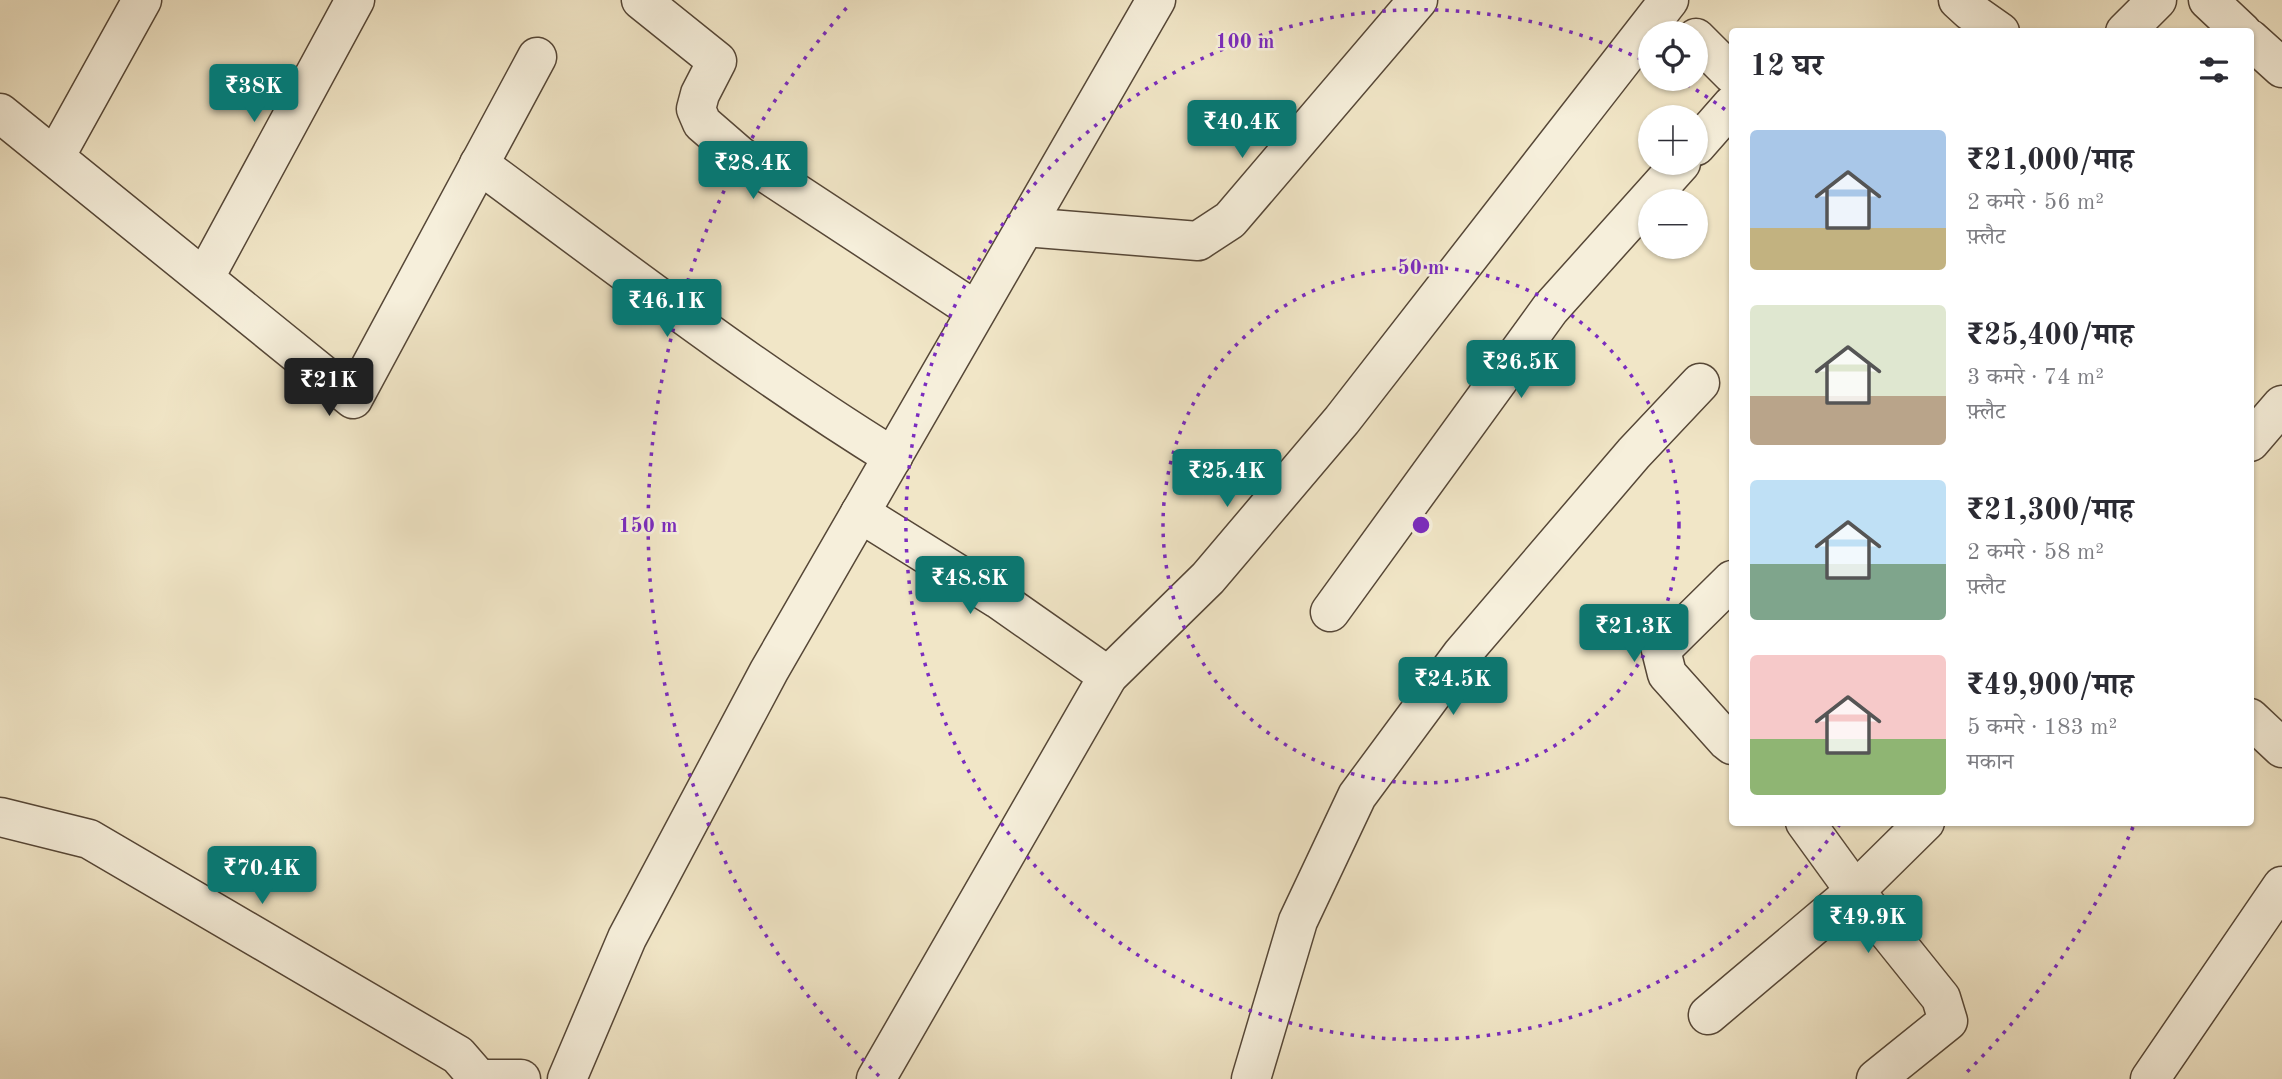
<!DOCTYPE html>
<html lang="hi">
<meta charset="utf-8">
<style>
body{margin:0;font-family:"Old Standard TT","Noto Serif Devanagari",serif;background:#f7f7f7;color:#2b2b33;height:100vh;display:flex;flex-direction:column;font-size:26px;white-space:nowrap}
*{box-sizing:border-box;margin:0}
p{font-size:23px;color:#7c7c81}
.icon{flex:none;width:38px;height:38px;fill:none;stroke:currentColor;stroke-width:2;stroke-linecap:round;stroke-linejoin:round}
.map{position:relative;flex:1;overflow:hidden}
.details{position:absolute;left:1729px;top:28px;width:525px;height:798px;display:flex;flex-direction:column;background:#fff;border-radius:7px;box-shadow:0 2px 5px #0004}
.details>*{flex:none}
.controls{position:absolute;left:1638px;top:21px;display:grid;gap:14px}
.controls a{display:grid;place-items:center;width:70px;height:70px;border-radius:50%;background:#fff;box-shadow:0 2px 5px #0004;font-size:35px}
.price{position:absolute;translate:-50% -60px;padding:0 16px;border-radius:7px;background:#0f766e;color:#fff;font-size:23px;line-height:46px;filter:drop-shadow(0 2px 4px #0008)}
.price::after{content:'';position:absolute;left:50%;top:42px;width:21px;height:16px;margin-left:-10px;background:inherit;clip-path:polygon(0 0,100% 0,50% 100%)}
.price.active{background:#222;color:#fff}
ul{padding:0;list-style:none}
li{display:flex;align-items:center;gap:21px;height:175px;padding:0 21px}
li span{display:grid;place-items:center;flex:none;width:196px;height:140px;border-radius:7px;color:#555}
li>.icon{margin-inline-start:auto}
span .icon{width:84px;height:84px;fill:#fffc;stroke-width:1}
li b{font-size:30px}
h2{display:flex;justify-content:space-between;align-items:center;height:84px;padding:0 21px;font-size:30px}
.map>svg:first-child{display:block}
</style>
<div class="map">
<svg width="2282" height="1079" viewBox="0 0 2282 1079">
<rect width="100%" height="100%" fill="#f1e6c7"/>
<filter id="stains"><feTurbulence type="fractalNoise" baseFrequency=".00286" numOctaves="4"/><feColorMatrix values="0 0 0 0 .2 0 0 0 0 .09 0 0 0 0 .02 0 0 0 .5 -.17"/></filter>
<radialGradient id="worn" r=".72"><stop offset=".6" stop-color="#630" stop-opacity="0"/><stop offset="1" stop-color="#630" stop-opacity=".3"/></radialGradient>
<g fill="none" stroke-linecap="round" stroke-linejoin="round">
<g stroke="#564737" stroke-width="41">
<g id="street">
<polyline points="641,0 717,61 700,94 696,109 702,123 740,156 976,311"/>
<polyline points="1958,0 1970,11 2000,32"/>
<polyline points="2208,0 2242,32"/>
<polyline points="2125,32 2157,0"/>
<polyline points="1696,38 1732,74"/>
<polyline points="2250,39 2282,68"/>
<polyline points="0,113 353,399 537,57"/>
<polyline points="1696,146 1732,105"/>
<polyline points="55,157 142,0"/>
<path d="M479,164C615,264 749,368 893,457"/>
<polyline points="1025,227 1198,241 1230,220 1418,0"/>
<polyline points="205,277 355,0"/>
<polyline points="2250,442 2282,405"/>
<polyline points="860,513 998,599 1108,676"/>
<polyline points="1732,580 1661,650 1667,674 1727,741 1732,745"/>
<polyline points="1330,612 1550,309 1681,163"/>
<polyline points="2250,718 2282,748"/>
<polyline points="0,817 89,839 458,1055 478,1078"/>
<polyline points="1805,822 1855,891 1941,998 1948,1021 1876,1079"/>
<polyline points="1708,1015 1855,891 1925,822"/>
<polyline points="476,1079 521,1079"/>
<polyline points="567,1079 627,938 769,671 1156,0"/>
<polyline points="876,1079 1108,676 1208,578 1342,420 1669,0"/>
<polyline points="1251,1079 1298,921 1357,796 1462,654 1634,453 1700,383"/>
<polyline points="2150,1079 2282,886"/>
</g>
</g>
<use href="#street" stroke="#f6efdb" stroke-width="38"/>
</g>
<g fill="none" stroke="#7b2cbf" stroke-width="3.5" stroke-dasharray="3.5 7">
<circle cx="1421" cy="525" r="258"/>
<path d="M1840 824A515 515 0 1 1 1647 62M1678 79A515 515 0 0 1 1731 114"/>
<path d="M2133 827A773 773 0 0 1 1963 1076M879 1076A773 773 0 0 1 851 3"/>
</g>
<circle cx="1421" cy="525" r="10" fill="#7b2cbf" stroke="#f6efdb" stroke-width="3.5"/>
<g font-size="21" text-anchor="middle" font-weight="bold" fill="#7b2cbf" stroke="#f6efdb" stroke-width="5" stroke-linejoin="round" paint-order="stroke">
<text x="1245" y="48">100 m</text>
<text x="1421" y="274">50 m</text>
<text x="648" y="532">150 m</text>
</g>
<rect width="100%" height="100%" filter="url(#stains)"/>
<rect width="100%" height="100%" fill="url(#worn)"/>
</svg>
<div class="controls">
<a><svg class="icon" aria-label="locate" viewBox="0 0 24 24"><circle cx="12" cy="12" r="6"/><path d="M12 2v4M12 18v4M2 12h4M18 12h4"/></svg></a>
<a>+</a>
<a>−</a>
</div>
<b class="price" style="left:254px;top:124px">₹38K</b>
<b class="price" style="left:1242px;top:160px">₹40.4K</b>
<b class="price" style="left:753px;top:201px">₹28.4K</b>
<b class="price" style="left:667px;top:339px">₹46.1K</b>
<b class="price" style="left:1521px;top:400px">₹26.5K</b>
<b class="price active" style="left:329px;top:418px">₹21K</b>
<b class="price" style="left:1227px;top:509px">₹25.4K</b>
<b class="price" style="left:970px;top:616px">₹48.8K</b>
<b class="price" style="left:1634px;top:664px">₹21.3K</b>
<b class="price" style="left:1453px;top:717px">₹24.5K</b>
<b class="price" style="left:262px;top:906px">₹70.4K</b>
<b class="price" style="left:1868px;top:955px">₹49.9K</b>
<section class="details">
<h2>12 घर<svg class="icon" aria-label="filters" viewBox="0 0 24 24"><path d="M4 7h16M4 17h16"/><circle cx="9" cy="7" r="2"/><circle cx="15" cy="17" r="2"/></svg></h2>
<ul>
<li><span style="background:linear-gradient(#a9c7e8 70%,#c2b280 0)"><svg class="icon" aria-label="home" viewBox="0 0 24 24"><path d="M3 11l9-7 9 7M6 9v11h12V9"/></svg></span><div><b>₹21,000/माह</b><p>2 कमरे · 56 m²</p><p>फ़्लैट</p></div></li>
<li><span style="background:linear-gradient(#dfe7d0 65%,#b9a48a 0)"><svg class="icon" aria-label="home" viewBox="0 0 24 24"><path d="M3 11l9-7 9 7M6 9v11h12V9"/></svg></span><div><b>₹25,400/माह</b><p>3 कमरे · 74 m²</p><p>फ़्लैट</p></div></li>
<li><span style="background:linear-gradient(#bfe0f5 60%,#7fa58c 0)"><svg class="icon" aria-label="home" viewBox="0 0 24 24"><path d="M3 11l9-7 9 7M6 9v11h12V9"/></svg></span><div><b>₹21,300/माह</b><p>2 कमरे · 58 m²</p><p>फ़्लैट</p></div></li>
<li><span style="background:linear-gradient(#f6c9c9 60%,#8fb573 0)"><svg class="icon" aria-label="home" viewBox="0 0 24 24"><path d="M3 11l9-7 9 7M6 9v11h12V9"/></svg></span><div><b>₹49,900/माह</b><p>5 कमरे · 183 m²</p><p>मकान</p></div></li>
</ul>
</section>
</div>
